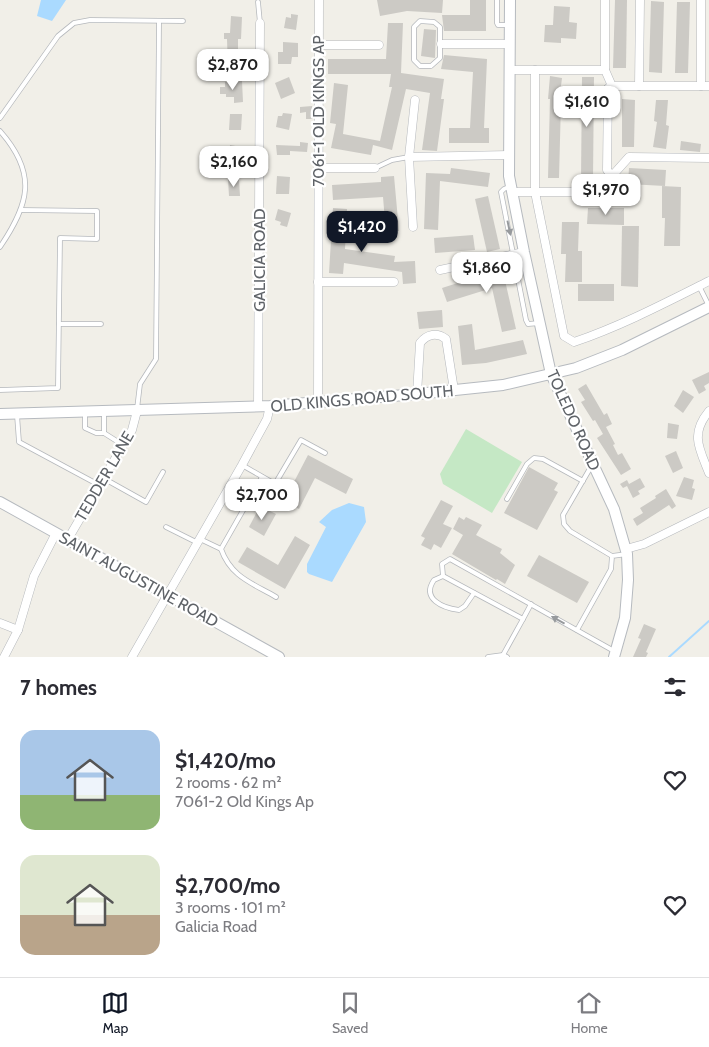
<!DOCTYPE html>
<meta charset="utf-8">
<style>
body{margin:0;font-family:Cabin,sans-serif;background:#f2f2f3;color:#2b2b33;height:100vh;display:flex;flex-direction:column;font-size:19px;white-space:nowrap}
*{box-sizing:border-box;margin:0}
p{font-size:16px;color:#7c7c81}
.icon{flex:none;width:28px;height:28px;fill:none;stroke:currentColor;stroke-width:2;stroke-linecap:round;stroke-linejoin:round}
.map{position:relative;height:657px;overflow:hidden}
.side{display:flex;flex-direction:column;background:#fff;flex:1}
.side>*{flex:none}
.price{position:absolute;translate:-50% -42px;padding:0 11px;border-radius:10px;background:#fff;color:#222;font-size:16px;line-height:32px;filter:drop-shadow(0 1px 2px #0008)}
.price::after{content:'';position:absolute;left:50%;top:30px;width:15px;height:11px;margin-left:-8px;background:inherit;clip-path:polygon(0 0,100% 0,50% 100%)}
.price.current{background:#111827;color:#fff}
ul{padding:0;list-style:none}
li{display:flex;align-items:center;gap:15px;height:125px;padding:0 20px}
li span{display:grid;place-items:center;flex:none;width:140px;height:100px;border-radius:15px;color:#555}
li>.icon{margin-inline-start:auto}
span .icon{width:60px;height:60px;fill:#fffc;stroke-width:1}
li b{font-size:21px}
h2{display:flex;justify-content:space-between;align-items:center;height:60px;padding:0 20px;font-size:21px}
.menu{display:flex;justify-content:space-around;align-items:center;height:70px;border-top:1px solid #e1e1e2;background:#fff;font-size:14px;color:#7c7c81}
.menu a{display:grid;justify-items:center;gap:2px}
.menu .current{color:#111827}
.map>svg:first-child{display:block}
</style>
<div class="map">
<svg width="709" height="657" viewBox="0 0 709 657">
<rect width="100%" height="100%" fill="#f1efe8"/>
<polygon fill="#c5e8c5" points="466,429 522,462 492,513 443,484 440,474"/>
<g fill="#aadaff">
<polygon points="41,0 66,0 52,21 37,16"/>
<polygon points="349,503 364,507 366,522 332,582 309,574 307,572 307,564 326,527 319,522 332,510"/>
</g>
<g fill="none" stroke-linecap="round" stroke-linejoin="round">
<polyline stroke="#aadaff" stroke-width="2" points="669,657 709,621"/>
</g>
<g fill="#cccac5">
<polygon points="377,0 443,0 442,13 407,11 380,16"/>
<polygon points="470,0 486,0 486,31 444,31 442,15 470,15"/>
<polygon points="615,0 627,0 626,68 613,68"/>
<polygon points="651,1 664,2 662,73 649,72"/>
<polygon points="677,2 690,2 688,73 675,73"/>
<polygon points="554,6 570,7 569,22 577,23 576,39 561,38 561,43 544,42 545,25 553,25"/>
<polygon points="291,14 298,15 296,30 284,28 286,17 291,18"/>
<polygon points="231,16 242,17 241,39 238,39 238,52 242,52 242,62 236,62 236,68 228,69 227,39 224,39 224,33 230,33"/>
<polygon points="388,23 403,23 401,73 444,79 441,99 444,99 437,151 422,150 430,93 406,89 392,150 373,145 371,155 331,148 336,124 330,123 334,83 348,85 343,134 380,141 392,87 389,87 391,74 328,74 328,59 386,59"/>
<polygon points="424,29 436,30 435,58 421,56"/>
<polygon points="283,42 298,43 298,57 292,57 291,64 278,64 278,52 283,52"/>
<polygon points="444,55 487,59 484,128 489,128 489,143 449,143 449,128 470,128 473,72 441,69"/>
<polygon points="550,76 562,78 559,102 561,102 559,178 548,178 550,99 548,99"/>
<polygon points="289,77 295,93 281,99 275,83"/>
<polygon points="582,77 594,77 593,179 581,179"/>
<polygon points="242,81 243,102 234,103 234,97 226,97 226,94 220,94 220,87 225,87 225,82"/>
<polygon points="622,99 635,100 634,147 622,147"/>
<polygon points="656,100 668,100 666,125 669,126 666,149 653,147 657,122 654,121"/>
<polygon points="312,106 313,119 306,119 306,112 300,113 300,107"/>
<polygon points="283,113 292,114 289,130 276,127 278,116 282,116"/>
<polygon points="230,114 242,114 241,130 229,130"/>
<polygon points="681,141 701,144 700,152 680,150"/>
<polygon points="300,142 308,143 307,152 290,151 290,155 277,155 276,145 300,146"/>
<polygon points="230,145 241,147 240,160 228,158"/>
<polygon points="451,168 490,173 488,187 440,181 438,230 424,229 426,173 450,174"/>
<polygon points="629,168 666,170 665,186 628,184"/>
<polygon points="277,176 290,177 289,194 276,194"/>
<polygon points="394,176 399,231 386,233 383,197 333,200 332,185 381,182 381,177"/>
<polygon points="228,179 239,179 240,196 229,196"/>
<polygon points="662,186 681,187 680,246 664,246 665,218 662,218"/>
<polygon points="488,196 500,249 487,252 475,199"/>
<polygon points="333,208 347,209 345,249 395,256 394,262 415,261 416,283 403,284 402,272 344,263 343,274 329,273"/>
<polygon points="588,208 624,208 624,225 587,224"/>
<polygon points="278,209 291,213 287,227 280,225 281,222 275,220"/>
<polygon points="562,222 579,222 578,251 582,251 582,282 565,282 566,254 561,254"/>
<polygon points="622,226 639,226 638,287 621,286"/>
<polygon points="473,235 475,250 435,253 434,238"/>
<polygon points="502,267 516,329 502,332 492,288 447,302 442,288 489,273 488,270"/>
<rect x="578" y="284" width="36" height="17"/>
<polygon points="442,310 443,327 419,329 417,312"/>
<polygon points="472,324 475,350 523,340 527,354 486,363 462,365 458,326"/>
<polygon points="709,372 709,383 704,386 706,390 699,394 692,380"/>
<polygon points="586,384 604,415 607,413 612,424 606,427 615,444 613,445 618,455 622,453 631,469 621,475 597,438 603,434 595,420 593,421 581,402 585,400 578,389"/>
<polygon points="683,390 694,397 683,413 674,406"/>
<polygon points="668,423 679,425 677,439 667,438"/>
<polygon points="676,451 683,468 673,473 665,456"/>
<polygon points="308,455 353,479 346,494 315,478 299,509 284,501"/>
<polygon points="529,467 558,483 554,490 558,492 537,530 504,513"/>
<polygon points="684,477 694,480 692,488 695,489 692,500 676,496"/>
<polygon points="640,478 645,487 638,491 640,494 633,498 627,486 623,488 620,484 627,480 629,484"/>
<polygon points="666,489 676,506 672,509 669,505 637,526 633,519 643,513 640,508 656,498 655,496"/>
<polygon points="441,500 453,506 443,524 452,528 441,548 434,544 431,550 421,545 425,538 421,536"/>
<polygon points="260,506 276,514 264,536 249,527"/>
<polygon points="459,517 464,520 466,517 482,525 476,535 502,549 500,553 515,565 505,584 497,579 496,580 452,554 463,535 453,529"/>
<polygon points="295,536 310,545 285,589 238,562 247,547 278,565"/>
<polygon points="539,555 589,582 577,603 527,576"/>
<polygon points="644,624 656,629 646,652 648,653 646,657 633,657 641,639 638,638"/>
</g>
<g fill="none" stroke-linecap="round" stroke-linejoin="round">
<g stroke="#b5b8bc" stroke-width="5.5">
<g id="lane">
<polyline points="497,0 497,23 498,25 509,25"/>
<polyline points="258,2 260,23"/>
<polygon points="420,21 434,22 440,27 440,58 431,66 420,66 414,60 414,27"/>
<polyline points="0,118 58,36 74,23 90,20 183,21"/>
<path d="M0,131C38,174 29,204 0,247"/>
<polyline points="375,168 392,160 409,157"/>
<polyline points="511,186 504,189 501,192 526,320 528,324 540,323"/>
<polyline points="699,286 709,306"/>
<polyline points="59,324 101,324"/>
<polyline points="0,390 58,388 60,238 97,239 97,211 21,210"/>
<polyline points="137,409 140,384 156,359 159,22"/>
<polyline points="85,413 85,428 96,433 104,433 123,445"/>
<polyline points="17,415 19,442 99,485"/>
<polyline points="104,433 104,413"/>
<polyline points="242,465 275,484 301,440 325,453"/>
<polyline points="592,465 563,515 564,524 570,531 612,556"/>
<polyline points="103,478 146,502 163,472"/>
<polyline points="507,499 527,464 534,458 543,459 583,481"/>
<polyline points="166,527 198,543"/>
<polyline points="200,539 221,549 262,477"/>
<path d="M221,549C231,577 252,583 276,597"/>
<path d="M443,576L434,580C421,599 443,608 459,610L465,606L474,593"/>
<polyline points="523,619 531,604"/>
<polyline points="577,630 611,569 612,556 627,554"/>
<polyline points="503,655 523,619 443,576 442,564 450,559 614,651"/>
<polyline points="488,657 503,655 507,657"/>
</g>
</g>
<g stroke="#b5b8bc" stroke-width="9">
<g id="street">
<polyline points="605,0 605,70 612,86 608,88 607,170 612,176 629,157 709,158"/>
<polyline points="441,44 510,44"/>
<polyline points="319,45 379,45"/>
<polyline points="509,70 535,70"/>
<path d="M605,70H535V192L564,336L574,342C621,326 665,303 709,281"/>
<polyline points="612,86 709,86"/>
<polyline points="639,86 640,0"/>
<polyline points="701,86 701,0"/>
<polyline points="409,157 509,155"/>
<polyline points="318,168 375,168"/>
<polyline points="512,192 598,192 612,176"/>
<polyline points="413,227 409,157 415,100"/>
<polyline points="440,270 524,252"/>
<polyline points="318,282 394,282"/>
<path d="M417,394L420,343C427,334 437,332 446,339L454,390"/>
<polyline points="318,402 319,0"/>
<polyline points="258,407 260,23"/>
<path d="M709,411C690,434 699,448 709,473"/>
<polyline points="68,539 132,430 137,411"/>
<polyline points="626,549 644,544 709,512"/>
<polyline points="0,623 18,630"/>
<polyline points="4,657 18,630 34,576 56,533"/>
<polyline points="132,657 242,465 267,419 270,406"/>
</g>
</g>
<g stroke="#b6babf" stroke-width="12">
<g id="secondary">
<polyline points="510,0 509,176 524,252 551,374 614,509 627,554 628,580 625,618 614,657"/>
<polyline points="0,414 270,406 417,394 503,385 576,368 622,350 709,307"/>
<polyline points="0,502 279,657"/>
</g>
</g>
<use href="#lane" stroke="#fff" stroke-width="4"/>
<use href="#street" stroke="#fff" stroke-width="8"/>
<use href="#secondary" stroke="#fff" stroke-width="10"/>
</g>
<defs><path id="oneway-solid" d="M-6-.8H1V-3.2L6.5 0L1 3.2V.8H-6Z" transform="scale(1.25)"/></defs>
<g fill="#979a9d">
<use href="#oneway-solid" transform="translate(509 228) rotate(78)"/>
<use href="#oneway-solid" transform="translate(558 620) rotate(-151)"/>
</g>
<g text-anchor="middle" stroke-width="4.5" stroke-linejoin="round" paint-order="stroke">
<g font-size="16" fill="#5f6368" stroke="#fff">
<text transform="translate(318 111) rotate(-90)" y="6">7061-1 OLD KINGS AP</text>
<text transform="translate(259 260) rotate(-90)" y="6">GALICIA ROAD</text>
<text transform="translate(362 398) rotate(-5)" y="6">OLD KINGS ROAD SOUTH</text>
<text transform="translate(574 420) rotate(66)" y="6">TOLEDO ROAD</text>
<text transform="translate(104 476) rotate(-60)" y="6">TEDDER LANE</text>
<text transform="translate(139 579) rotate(29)" y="6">SAINT AUGUSTINE ROAD</text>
</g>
</g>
</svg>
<b class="price" style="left:233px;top:91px">$2,870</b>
<b class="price" style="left:587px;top:128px">$1,610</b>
<b class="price" style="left:234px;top:188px">$2,160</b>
<b class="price" style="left:606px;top:216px">$1,970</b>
<b class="price current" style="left:362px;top:253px">$1,420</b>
<b class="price" style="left:487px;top:294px">$1,860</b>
<b class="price" style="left:262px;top:521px">$2,700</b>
</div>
<section class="side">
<h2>7 homes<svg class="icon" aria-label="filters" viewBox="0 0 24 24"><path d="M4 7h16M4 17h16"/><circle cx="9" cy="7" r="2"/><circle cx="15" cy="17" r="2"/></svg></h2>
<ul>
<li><span style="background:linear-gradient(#a9c7e8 65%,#8fb573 0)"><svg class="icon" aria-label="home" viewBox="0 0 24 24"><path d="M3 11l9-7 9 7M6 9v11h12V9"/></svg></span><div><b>$1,420/mo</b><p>2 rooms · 62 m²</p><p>7061-2 Old Kings Ap</p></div><svg class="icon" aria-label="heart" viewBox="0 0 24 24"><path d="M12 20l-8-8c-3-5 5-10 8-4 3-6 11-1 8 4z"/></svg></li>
<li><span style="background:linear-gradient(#dfe7d0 60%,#b9a48a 0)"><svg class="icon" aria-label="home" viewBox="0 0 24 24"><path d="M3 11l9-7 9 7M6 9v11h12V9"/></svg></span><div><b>$2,700/mo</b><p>3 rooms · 101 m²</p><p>Galicia Road</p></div><svg class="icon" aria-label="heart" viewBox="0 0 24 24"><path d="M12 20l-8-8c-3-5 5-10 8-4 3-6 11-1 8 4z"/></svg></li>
</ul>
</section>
<nav class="menu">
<a class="current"><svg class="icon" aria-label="map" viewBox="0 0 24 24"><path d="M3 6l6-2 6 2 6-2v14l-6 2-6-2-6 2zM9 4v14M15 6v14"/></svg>Map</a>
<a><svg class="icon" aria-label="saved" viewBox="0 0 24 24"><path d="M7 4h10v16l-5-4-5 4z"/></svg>Saved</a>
<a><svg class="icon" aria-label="home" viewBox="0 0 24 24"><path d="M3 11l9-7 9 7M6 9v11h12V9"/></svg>Home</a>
</nav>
